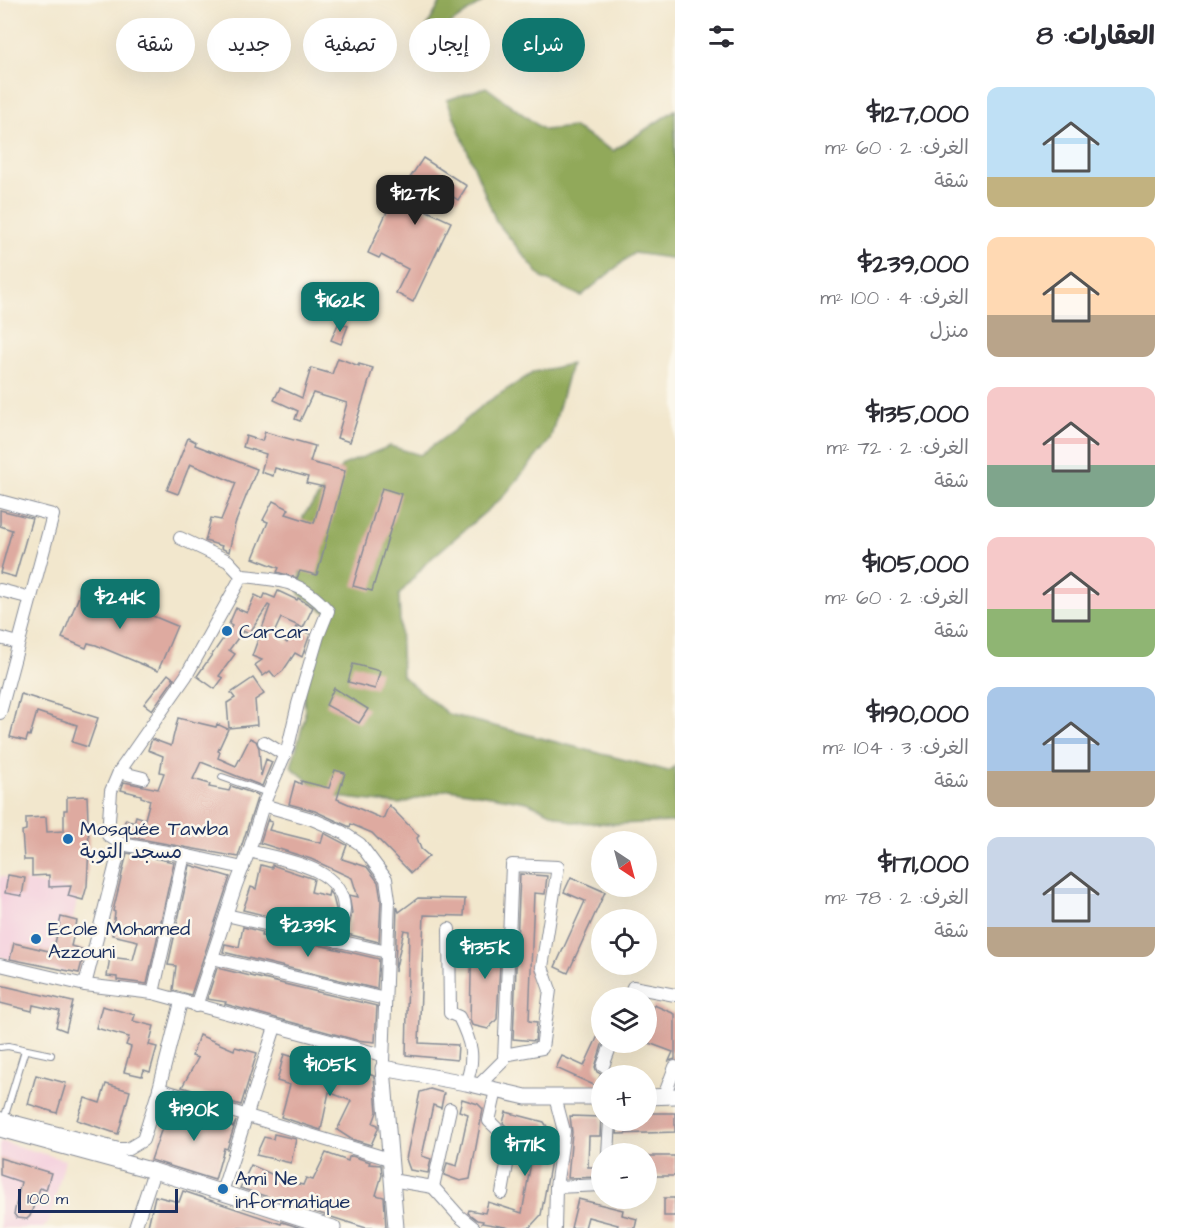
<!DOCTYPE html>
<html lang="ar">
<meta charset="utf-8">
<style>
body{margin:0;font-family:"Architects Daughter","Playpen Sans Arabic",sans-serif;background:#f7f7f7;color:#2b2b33;direction:rtl;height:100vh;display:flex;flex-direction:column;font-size:22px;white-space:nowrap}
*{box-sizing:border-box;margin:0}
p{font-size:20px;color:#7c7c81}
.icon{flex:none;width:33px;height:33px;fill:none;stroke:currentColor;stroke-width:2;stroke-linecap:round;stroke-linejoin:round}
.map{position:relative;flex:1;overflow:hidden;direction:ltr}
.details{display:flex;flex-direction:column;background:#fff;width:510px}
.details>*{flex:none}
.hud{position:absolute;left:18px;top:18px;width:567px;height:54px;direction:rtl;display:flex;gap:12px}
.needle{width:39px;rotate:144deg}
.buttons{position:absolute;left:591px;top:831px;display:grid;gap:12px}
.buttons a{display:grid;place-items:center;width:66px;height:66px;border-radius:50%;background:#fff;box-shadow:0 6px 24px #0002;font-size:30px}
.scale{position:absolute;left:18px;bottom:15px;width:160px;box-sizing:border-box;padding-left:6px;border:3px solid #1b2f5e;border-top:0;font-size:16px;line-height:21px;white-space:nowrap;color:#1b2f5e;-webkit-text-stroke:4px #fbf7ec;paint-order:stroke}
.price{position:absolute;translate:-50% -51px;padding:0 14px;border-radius:12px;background:#0f766e;color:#fff;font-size:20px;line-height:39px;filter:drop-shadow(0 2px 3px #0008)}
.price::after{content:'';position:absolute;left:50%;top:36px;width:18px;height:14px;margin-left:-9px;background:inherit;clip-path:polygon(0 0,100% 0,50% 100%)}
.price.current{background:#222;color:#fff}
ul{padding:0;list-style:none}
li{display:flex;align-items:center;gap:18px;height:150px;padding:0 30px}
li span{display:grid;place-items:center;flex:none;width:168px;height:120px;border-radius:12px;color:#555}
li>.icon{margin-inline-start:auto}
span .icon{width:72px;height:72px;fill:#fffc;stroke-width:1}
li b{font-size:26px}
h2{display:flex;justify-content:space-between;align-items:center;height:72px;padding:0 30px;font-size:26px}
.chip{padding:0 21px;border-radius:27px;background:#fff;box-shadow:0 6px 24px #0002;font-size:21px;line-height:54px}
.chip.current{background:#0f766e;color:#fff}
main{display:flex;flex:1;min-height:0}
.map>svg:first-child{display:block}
</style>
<main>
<section class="details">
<h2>العقارات: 8<svg class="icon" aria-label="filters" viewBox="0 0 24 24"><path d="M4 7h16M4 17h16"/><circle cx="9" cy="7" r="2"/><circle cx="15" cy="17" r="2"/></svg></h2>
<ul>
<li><span style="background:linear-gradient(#bfe0f5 75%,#c2b280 0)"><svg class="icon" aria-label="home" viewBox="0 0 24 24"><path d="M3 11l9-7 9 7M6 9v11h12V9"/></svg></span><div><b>$127,000</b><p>الغرف: 2 · 60 m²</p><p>شقة</p></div></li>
<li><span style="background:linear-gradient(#ffd9b3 65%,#b9a48a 0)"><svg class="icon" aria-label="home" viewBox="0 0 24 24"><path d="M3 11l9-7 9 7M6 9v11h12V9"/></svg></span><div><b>$239,000</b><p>الغرف: 4 · 100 m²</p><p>منزل</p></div></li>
<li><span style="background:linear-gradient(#f6c9c9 65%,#7fa58c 0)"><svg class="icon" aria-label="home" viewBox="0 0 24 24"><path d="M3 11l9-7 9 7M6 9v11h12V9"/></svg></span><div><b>$135,000</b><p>الغرف: 2 · 72 m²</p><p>شقة</p></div></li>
<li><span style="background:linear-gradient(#f6c9c9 60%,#8fb573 0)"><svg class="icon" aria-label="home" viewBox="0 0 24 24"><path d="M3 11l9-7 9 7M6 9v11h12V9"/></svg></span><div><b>$105,000</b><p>الغرف: 2 · 60 m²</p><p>شقة</p></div></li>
<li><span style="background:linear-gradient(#a9c7e8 70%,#b9a48a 0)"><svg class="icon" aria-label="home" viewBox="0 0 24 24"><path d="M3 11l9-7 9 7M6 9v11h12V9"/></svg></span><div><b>$190,000</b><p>الغرف: 3 · 104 m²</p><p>شقة</p></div></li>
<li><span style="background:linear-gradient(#c9d6e8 75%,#b9a48a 0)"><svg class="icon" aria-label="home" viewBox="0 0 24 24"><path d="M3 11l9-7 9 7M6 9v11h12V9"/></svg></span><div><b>$171,000</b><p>الغرف: 2 · 78 m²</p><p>شقة</p></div></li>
</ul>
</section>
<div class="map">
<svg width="675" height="1228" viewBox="0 0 675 1228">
<rect width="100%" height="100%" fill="#fbf7ec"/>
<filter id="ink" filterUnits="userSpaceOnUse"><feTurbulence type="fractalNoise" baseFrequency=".0167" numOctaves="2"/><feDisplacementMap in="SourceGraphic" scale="12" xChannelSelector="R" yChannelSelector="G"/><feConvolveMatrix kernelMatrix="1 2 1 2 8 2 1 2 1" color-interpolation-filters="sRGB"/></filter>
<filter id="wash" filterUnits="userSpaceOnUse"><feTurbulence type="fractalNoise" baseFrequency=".008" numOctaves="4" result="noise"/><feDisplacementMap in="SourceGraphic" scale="24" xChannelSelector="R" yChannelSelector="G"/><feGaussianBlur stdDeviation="1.35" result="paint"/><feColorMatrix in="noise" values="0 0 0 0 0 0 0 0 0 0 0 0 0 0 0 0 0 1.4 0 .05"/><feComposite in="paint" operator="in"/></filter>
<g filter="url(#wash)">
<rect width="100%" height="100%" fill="#f2e7cd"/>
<g fill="#f4cfdd">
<polygon points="0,876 79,891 73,919 77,921 65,972 0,957"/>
<polygon points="0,1141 65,1160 49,1222 43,1228 0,1228"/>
</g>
<g fill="#91a95a" stroke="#566c5c" stroke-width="1.5">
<polygon points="440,0 485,0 413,50 440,4"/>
<polygon points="486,87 544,130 573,127 613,151 675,110 675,259 634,253 581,296 542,278 496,221 447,100"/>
<polygon points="571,364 550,440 503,497 426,563 399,595 402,676 448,714 668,771 675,766 675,822 616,824 571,822 527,802 449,789 399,804 327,796 291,767 305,717 303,679 330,615 299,594 303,516 343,465 390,446 420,455 453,431 484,404 534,372"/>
</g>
<g id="blocks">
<g fill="#deaaa0">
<polygon points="423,158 467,186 458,200 437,186 425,210 451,222 413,302 396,293 408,269 381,255 379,258 368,253 401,181 406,184"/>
<polygon points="339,322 348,326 341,344 331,340"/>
<polygon points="338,358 359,366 359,364 373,368 350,442 337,438 347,403 313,393 300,421 295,419 298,411 274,400 280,388 302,398 311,368 332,374"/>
<polygon points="265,432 315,446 310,462 345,471 317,575 300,571 297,578 277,572 279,568 253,558 268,522 263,520 273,501 289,509 286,514 314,523 324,487 306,483 308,477 275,468 273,476 261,472 266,454 243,447 246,436 262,441"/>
<polygon points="188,438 196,442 195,445 257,469 235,524 229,552 221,548 222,546 205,541 211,518 221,520 236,483 190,464 178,494 167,490"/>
<polygon points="382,488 401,494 372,591 353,586"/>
<polygon points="0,510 32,518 15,577 0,573 12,530 0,526"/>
<polygon points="81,591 117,606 119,602 177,626 158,671 96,645 88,643 86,648 62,638"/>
<polygon points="278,591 297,600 298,598 313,607 303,628 281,618 274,633 287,643 296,627 310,634 302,657 295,653 283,671 275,677 270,671 263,676 255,665 262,660 252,656 270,606 268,605 249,634 243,631 229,650 235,654 219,676 223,678 215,689 197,676 232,626 229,624 236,608 247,613 255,595 263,599 265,594 275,598"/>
<polygon points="353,664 380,671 375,689 348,682"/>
<polygon points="168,674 174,679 152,710 144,704"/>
<polygon points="253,678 264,694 255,700 257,725 229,728 227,703 235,698 231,693"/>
<polygon points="334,688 368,709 359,723 326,705"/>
<polygon points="21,694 98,718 88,747 72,742 77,725 37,712 30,736 28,735 26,741 10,737"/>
<polygon points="178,718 216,727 217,724 228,729 218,751 220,752 218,758 236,766 250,738 256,741 259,748 261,776 266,759 272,762 262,786 201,762 193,779 210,784 209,787 229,791 231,786 258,795 238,857 124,836 120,833 126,819 134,823 136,816 145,819 150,800 141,797 141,795 121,790 124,782 158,789 164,773 160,772 163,756 148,750 152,739 171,746"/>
<polygon points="335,770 345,773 337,799 383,819 389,805 419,836 417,838 421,849 429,856 411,873 372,833 351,824 350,827 315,811 289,804 295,781 301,784 301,781 329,788"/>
<polygon points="87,796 89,846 87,886 83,900 68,896 71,886 49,887 49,875 32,876 32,860 24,860 22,831 26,830 26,818 46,817 47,832 64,831 64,810 67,810 67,797"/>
<polygon points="269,815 268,821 272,822 269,830 321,843 324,833 347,845 342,859 367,867 378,882 381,900 379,942 347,934 352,913 349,895 358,897 352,878 311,859 260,843"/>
<polygon points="127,853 174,862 147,984 117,980 117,977 107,976 110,957 133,960 138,941 112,935 115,912 113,911"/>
<polygon points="190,865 230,877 191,995 173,990 176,966 168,965"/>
<polygon points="261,865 272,868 272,865 314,879 311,892 328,896 329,891 333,897 336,909 331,931 243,910 251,887 256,889"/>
<polygon points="520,874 547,876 545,894 534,893 529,1021 537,1022 535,1041 513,1039"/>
<polygon points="8,875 25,878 22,896 5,893"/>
<polygon points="571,877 605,892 568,973 555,967 585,901 564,892"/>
<polygon points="418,898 465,899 464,916 424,915 419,1043 458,1045 457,1060 406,1055 409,931 404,930 395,972 397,906 399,912"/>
<polygon points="61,917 77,921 71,946 85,950 79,973 10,959 14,943 53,952"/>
<polygon points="243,927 262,932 261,936 279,939 280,936 379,959 377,989 223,952 225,944 239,947"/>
<polygon points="490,933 501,944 497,1019 488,1029 472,1025 470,1020 472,934"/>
<polygon points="217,968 377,1006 375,1042 356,1040 225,1004 226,1002 207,999"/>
<polygon points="0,985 73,1002 66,1031 56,1027 60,1011 33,1005 32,1011 0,1003"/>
<polygon points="654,1005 675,1014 675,1059 669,1061 673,1052 646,1042 646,1023"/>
<polygon points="102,1006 135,1015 133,1021 154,1026 149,1045 157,1047 150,1072 144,1070 142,1076 124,1072 131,1047 126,1045 129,1037 96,1028"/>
<polygon points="602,1027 603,1042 595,1067 597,1072 601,1074 596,1086 556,1068 562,1056 584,1066"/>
<polygon points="199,1035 234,1050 235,1047 257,1053 241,1105 182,1087 198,1058 192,1056"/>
<polygon points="284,1054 300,1059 299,1063 340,1074 343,1057 357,1060 355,1069 374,1076 377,1112 373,1123 378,1125 378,1129 371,1145 351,1139 337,1130 351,1101 329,1092 321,1130 281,1117 290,1085 277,1081"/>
<polygon points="36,1075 66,1083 57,1113 28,1104"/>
<polygon points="106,1084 130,1091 118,1134 77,1120 85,1098 100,1103"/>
<polygon points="430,1089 444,1093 441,1108 433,1105 422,1156 431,1159 428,1173 410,1170 406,1159 420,1092"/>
<polygon points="462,1099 478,1104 483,1109 470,1179 460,1181 444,1175 447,1163 457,1166 468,1114 459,1111"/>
<polygon points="182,1104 217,1115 216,1118 233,1127 236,1121 227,1149 224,1148 215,1180 151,1160 163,1125 172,1127"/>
<polygon points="506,1112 544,1122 555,1139 541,1215 529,1228 511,1228 482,1223 483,1221 477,1220 468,1213 469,1210 485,1213 488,1202 522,1213 535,1140 515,1134 503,1123"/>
<polygon points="646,1113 675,1113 675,1132 617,1134 618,1120 646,1120"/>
<polygon points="570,1116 601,1117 600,1136 589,1136 588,1167 602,1167 602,1177 568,1178 572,1132"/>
<polygon points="274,1134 296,1139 291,1163 256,1155 264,1137 273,1139"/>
<polygon points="326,1153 348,1161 349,1157 352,1156 370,1162 369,1164 381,1165 382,1175 376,1195 384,1197 386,1228 366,1228 240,1188 251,1165 287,1181 303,1185 306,1178 313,1180"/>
<rect x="646" y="1156" width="29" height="20"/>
<polygon points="0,1158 51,1173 46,1190 40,1188 30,1216 27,1219 17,1218 14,1214 21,1182 0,1175"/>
<polygon points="183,1191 281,1224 282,1222 301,1228 156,1228 148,1226 155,1196 179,1202"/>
<rect x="664" y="1198" width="11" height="18"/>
<polygon points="578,1199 623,1210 622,1215 637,1219 635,1228 617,1228 618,1225 588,1217 585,1228 571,1228"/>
</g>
</g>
</g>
<g filter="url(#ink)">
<use href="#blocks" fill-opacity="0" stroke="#868b96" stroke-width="1.5"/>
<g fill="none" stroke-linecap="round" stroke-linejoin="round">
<g stroke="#868b96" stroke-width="8">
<g id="service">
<polyline points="222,777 268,793"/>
<polyline points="0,1047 8,1046 51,1055"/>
<polyline points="4,1119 25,1050"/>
</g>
</g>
<g stroke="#868b96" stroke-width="14">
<g id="minor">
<polyline points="0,501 53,515 0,713"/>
<polyline points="180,538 228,561 242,576"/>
<polyline points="0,590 31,598"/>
<polyline points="0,638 18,643"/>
<polyline points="264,742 285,755"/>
<polyline points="119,772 143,778"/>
<polyline points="263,805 312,819 342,832 360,844 386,879 389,900 383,1062"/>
<polyline points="121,844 184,855 243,868"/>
<path d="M249,851C282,860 342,866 344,908C344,919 339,931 337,941"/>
<polyline points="226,915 387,952"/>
<path d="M449,929L450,1013L459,1017C471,1042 476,1057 466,1083"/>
<polyline points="212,958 385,999"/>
<polyline points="0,965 85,985 153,993 382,1055"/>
<path d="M85,985L121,844L108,835L111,791L119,772L186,676L242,576C278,579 303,581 328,611L318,636L298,704L288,747L263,805L249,851L236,885L196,1006"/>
<polyline points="153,993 184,855"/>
<polyline points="629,998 633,987 675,995"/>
<polyline points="603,1066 612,1042"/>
<polyline points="478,1086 504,1060 512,865 558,867 542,967 550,990 542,1048 504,1055"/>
<polyline points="159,1089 389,1159"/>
<polyline points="496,1090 489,1121 511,1142 502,1193"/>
<polyline points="664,1096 675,1067"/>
<polyline points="0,1118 119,1149 128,1149 143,1140 159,1089 181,1002"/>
<polyline points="608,1154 610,1120"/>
<polyline points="391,1180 433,1187 450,1109"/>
<polyline points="433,1187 459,1216 474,1228"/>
<polyline points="556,1187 602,1185"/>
<polyline points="222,1192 275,1027"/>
<polyline points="135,1228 154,1171"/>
<polyline points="555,1228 556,1187 564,1131 555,1097"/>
</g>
</g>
<g stroke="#868b96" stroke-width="17">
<g id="tertiary">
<polyline points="646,1097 675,1096"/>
<polyline points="0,1129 154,1171 333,1228"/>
<polyline points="396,1228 383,1068 466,1083 526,1097 602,1097"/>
</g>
</g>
<use href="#service" stroke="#fff" stroke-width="6"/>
<use href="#minor" stroke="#fff" stroke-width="12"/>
<use href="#tertiary" stroke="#fff" stroke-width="15"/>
</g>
</g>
<g fill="#1f6fb2" stroke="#fbf7ec" stroke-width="2">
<circle cx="227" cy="631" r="6"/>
<circle cx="68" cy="839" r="6"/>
<circle cx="36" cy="939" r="6"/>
<circle cx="223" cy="1189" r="6"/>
</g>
<g text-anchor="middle" stroke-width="5" stroke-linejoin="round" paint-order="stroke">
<g font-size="20" fill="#1b2f5e" stroke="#fbf7ec" text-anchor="start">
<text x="239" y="638">Carcar</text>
<text x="80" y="835">Mosquée Tawba<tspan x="80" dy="23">مسجد التوبة</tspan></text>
<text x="48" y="935">Ecole Mohamed<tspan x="48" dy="23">Azzouni</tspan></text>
<text x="235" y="1185">Ami Ne<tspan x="235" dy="23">informatique</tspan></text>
</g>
</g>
</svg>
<div class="buttons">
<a><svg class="needle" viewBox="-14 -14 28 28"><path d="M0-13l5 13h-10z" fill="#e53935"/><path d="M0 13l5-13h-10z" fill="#7c7c81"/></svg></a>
<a><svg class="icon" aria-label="locate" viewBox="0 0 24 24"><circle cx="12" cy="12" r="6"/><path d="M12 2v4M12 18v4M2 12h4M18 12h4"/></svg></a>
<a><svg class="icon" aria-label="layers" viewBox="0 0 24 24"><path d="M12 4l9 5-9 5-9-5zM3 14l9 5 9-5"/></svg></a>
<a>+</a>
<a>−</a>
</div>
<div class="scale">100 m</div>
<b class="price current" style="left:415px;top:226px">$127K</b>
<b class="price" style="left:340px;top:333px">$162K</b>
<b class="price" style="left:120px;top:630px">$241K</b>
<b class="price" style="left:308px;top:958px">$239K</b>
<b class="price" style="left:485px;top:980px">$135K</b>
<b class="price" style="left:330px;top:1097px">$105K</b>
<b class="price" style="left:194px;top:1142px">$190K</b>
<b class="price" style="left:525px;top:1177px">$171K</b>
<div class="hud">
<a class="chip current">شراء</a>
<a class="chip">إيجار</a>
<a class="chip">تصفية</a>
<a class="chip">جديد</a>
<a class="chip">شقة</a>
</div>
</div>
</main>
